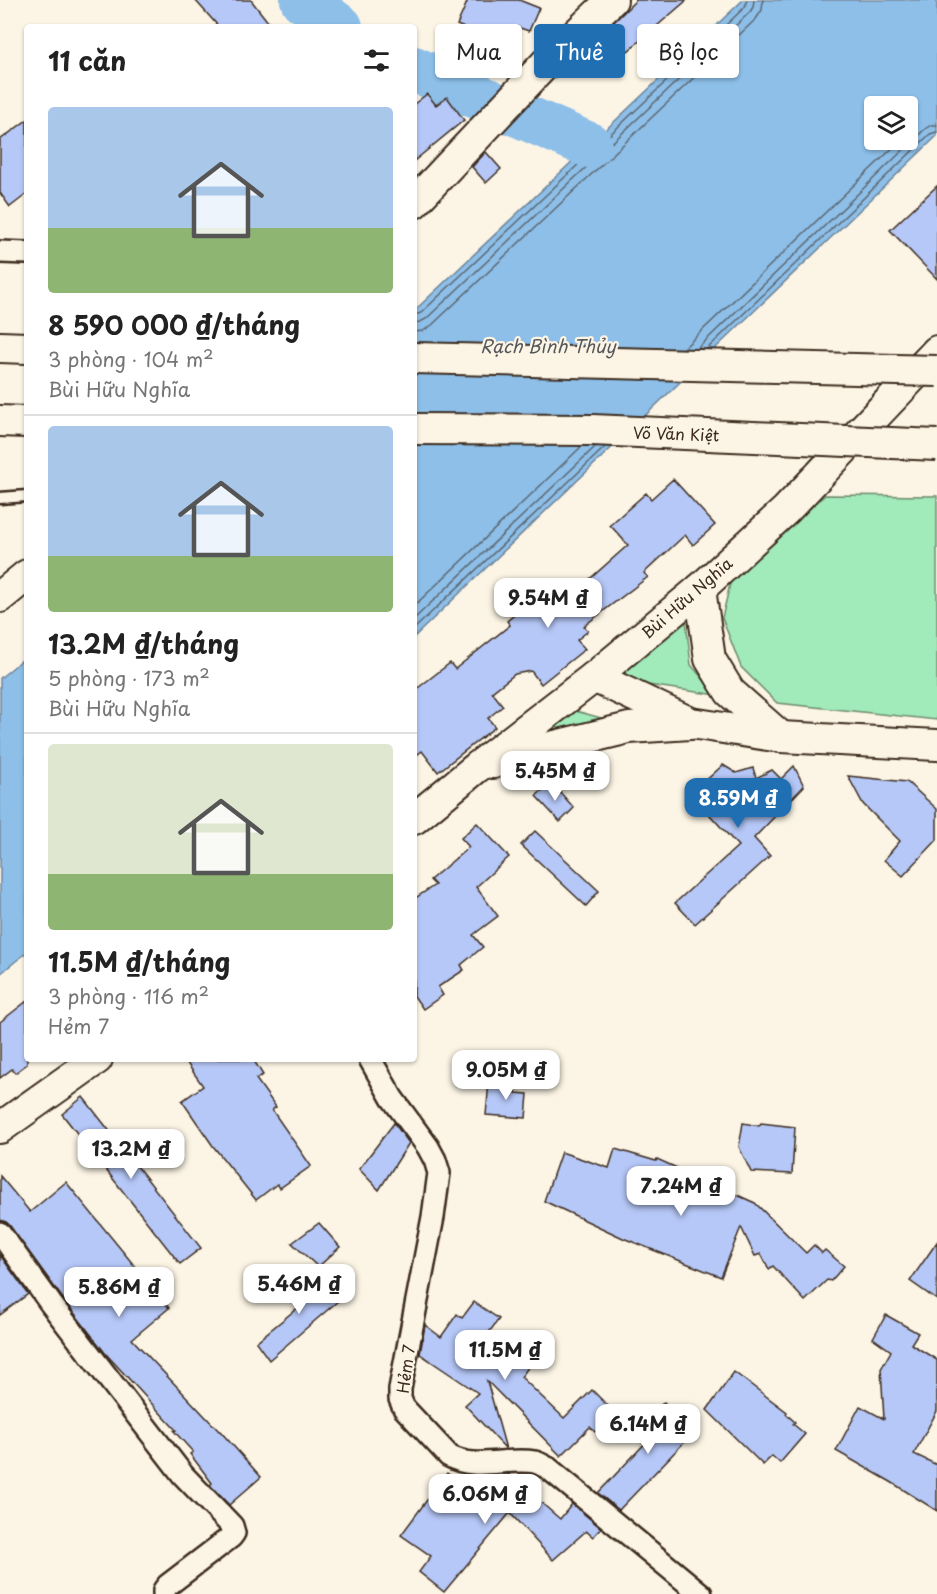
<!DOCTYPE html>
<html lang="vi">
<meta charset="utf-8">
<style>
body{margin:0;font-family:"Playpen Sans",sans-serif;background:#f2f2f2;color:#222;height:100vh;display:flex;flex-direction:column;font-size:22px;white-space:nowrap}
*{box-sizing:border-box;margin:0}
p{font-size:20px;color:#767676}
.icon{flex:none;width:33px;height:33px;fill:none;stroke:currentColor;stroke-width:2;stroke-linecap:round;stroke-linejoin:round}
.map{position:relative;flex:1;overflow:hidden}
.sheet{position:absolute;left:24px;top:24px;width:393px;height:1038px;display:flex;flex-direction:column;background:#fff;border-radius:6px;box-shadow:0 2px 4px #0004}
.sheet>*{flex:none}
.banner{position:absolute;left:435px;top:24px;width:411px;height:54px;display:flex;gap:12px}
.buttons{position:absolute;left:864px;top:96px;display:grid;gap:12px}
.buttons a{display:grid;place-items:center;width:54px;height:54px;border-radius:6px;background:#fff;box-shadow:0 2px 4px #0004;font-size:30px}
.price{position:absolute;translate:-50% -51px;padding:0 14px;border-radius:12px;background:#fff;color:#222;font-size:20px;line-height:39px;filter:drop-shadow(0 2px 3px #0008)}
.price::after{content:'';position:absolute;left:50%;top:36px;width:18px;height:14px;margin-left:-9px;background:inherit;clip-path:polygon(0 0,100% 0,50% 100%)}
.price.current{background:#1f6fb2;color:#fff}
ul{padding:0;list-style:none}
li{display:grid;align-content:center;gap:12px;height:318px;padding:0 24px}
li+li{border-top:2px solid #e0e0e0}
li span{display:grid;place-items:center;height:186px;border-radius:6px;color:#555}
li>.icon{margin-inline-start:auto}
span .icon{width:108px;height:108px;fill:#fffc;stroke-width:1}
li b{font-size:26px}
h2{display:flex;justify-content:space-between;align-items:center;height:72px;padding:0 24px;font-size:26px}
.tag{padding:0 21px;border-radius:6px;background:#fff;box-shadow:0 2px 4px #0004;font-size:21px;line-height:54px}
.tag.current{background:#1f6fb2;color:#fff}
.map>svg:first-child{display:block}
</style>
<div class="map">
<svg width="937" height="1594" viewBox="0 0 937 1594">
<rect width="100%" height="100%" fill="#fcf5e5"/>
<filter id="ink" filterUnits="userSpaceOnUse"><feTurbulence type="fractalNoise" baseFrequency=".0167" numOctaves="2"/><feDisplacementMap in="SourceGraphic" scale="12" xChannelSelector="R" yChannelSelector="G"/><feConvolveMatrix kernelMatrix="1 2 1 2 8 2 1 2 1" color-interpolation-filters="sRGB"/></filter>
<g filter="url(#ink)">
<g fill="#a1eab9" stroke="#6e8a6c" stroke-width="1.5">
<polygon points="825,495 937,496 937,720 777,703 741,667 722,618 731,580"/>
<polygon points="686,621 691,665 717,695 621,681 621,672"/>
<polygon points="572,710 616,722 526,743"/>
</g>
<g fill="#8dbfe9" stroke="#6c8398" stroke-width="1.5" fill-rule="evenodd">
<path d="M743,0H937V136L414,637V311ZM874,106H908V140H874Z"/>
<polygon points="27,656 27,952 0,974 0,678"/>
</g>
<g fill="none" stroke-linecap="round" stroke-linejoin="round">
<g stroke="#5c666f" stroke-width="1.5">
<polyline points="414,315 421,313 745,7 747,0"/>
<polyline points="414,323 420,322 426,319 750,12 753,7 754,0"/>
<polyline points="414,332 423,331 432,325 756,19 762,10 763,0"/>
<polyline points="684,348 901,140"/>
<polyline points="697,349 925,129 931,125 937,125"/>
<polyline points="707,349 930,134 937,132"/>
<polyline points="414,606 582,446"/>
<polyline points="414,619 595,447"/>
<polyline points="414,629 605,447"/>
</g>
<g stroke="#8dbfe9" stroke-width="46">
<polyline points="303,0 340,27"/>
<polyline points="414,69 589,145"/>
</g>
</g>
<g fill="#b6c8f8" stroke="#3b2a1e" stroke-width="1.5">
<polygon points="195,0 251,0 272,27 219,27"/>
<polygon points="468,0 519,0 539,8 529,31 517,27 507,54 478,42 481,35 457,25"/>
<polygon points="636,0 687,0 628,51 608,28"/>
<polygon points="427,94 436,105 447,97 464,120 414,161 414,104"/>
<polygon points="27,120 27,194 10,207 0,193 0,140"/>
<polygon points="486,152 501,169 486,183 472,167"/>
<polygon points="937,186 937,279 890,230"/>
<polygon points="673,479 715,525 693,545 685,535 644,573 648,577 584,626 588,631 577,640 585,649 541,684 531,671 515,674 492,692 503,706 488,718 495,727 438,772 422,751 414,757 414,691 450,663 455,669 510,625 507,621 550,586 560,598 582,581 584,584 628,545 610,525 646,493 651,499"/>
<polygon points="723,765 736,773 753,768 756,778 772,770 781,779 794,766 804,786 754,838 770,856 695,924 675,903 738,846 691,794"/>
<polygon points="848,776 907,782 937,809 937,840 903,876 884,860 900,841 863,804"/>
<polygon points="551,782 574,808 560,822 536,796"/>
<polygon points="477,823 509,857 476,887 498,916 473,935 483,947 461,965 464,970 438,987 443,995 423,1009 414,996 414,899 435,885 430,880 469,847 461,838"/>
<polygon points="535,831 599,891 586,906 521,845"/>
<polygon points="27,1001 27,1064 15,1073 12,1069 0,1078 0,1022"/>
<polygon points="184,1059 253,1059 263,1075 256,1079 276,1107 272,1110 311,1166 280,1188 277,1184 256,1200 213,1146 182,1101 203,1086"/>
<polygon points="489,1082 517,1085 516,1093 528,1094 526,1118 486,1115"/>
<polygon points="83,1097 201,1248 180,1264 62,1114"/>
<polygon points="394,1123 409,1143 379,1190 359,1169"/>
<polygon points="743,1123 759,1126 761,1123 795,1127 792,1174 751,1172 739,1147"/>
<polygon points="615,1149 656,1161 657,1159 755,1203 806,1253 814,1245 822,1253 825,1250 844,1266 831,1281 827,1280 805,1301 773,1266 769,1269 761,1254 755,1256 741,1227 721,1277 623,1238 544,1201 561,1152 609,1168"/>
<polygon points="0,1176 30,1212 66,1182 169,1308 132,1339 219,1431 220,1431 261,1477 229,1505 210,1485 212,1483 190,1454 193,1452 174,1431 176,1430 106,1354 61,1296 10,1226 6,1222 0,1220"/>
<polygon points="319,1223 340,1247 318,1267 292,1243"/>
<polygon points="937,1242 937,1300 910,1281"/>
<polygon points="0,1255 28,1294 0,1315"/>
<polygon points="311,1270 338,1301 269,1360 256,1342 306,1301 293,1285"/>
<polygon points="474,1302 499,1319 487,1335 530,1365 521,1377 564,1418 592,1390 614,1412 595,1432 590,1427 561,1456 487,1381 506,1449 465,1405 478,1393 420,1354 425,1325 441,1337 457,1314 462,1318"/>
<polygon points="886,1315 918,1333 911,1344 937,1360 937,1411 914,1454 937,1465 937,1511 891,1482 836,1451 860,1406 884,1419 881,1369 891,1351 873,1338"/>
<polygon points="734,1372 787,1412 786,1414 795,1422 793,1424 805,1434 780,1463 772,1456 763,1465 707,1410"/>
<polygon points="664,1402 695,1431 619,1510 598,1493 653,1435 642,1424"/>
<polygon points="447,1473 485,1502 505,1474 508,1474 560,1519 572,1504 601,1528 593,1537 586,1531 553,1560 510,1513 444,1592 419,1572 431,1556 401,1535"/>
</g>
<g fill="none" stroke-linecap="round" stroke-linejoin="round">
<g stroke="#3b2a1e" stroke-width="15">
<polyline id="lane" points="0,498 27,496"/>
</g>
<g stroke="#3b2a1e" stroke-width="26">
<g id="street">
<polyline points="0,252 27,253"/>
<path d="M370,1059L392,1098L428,1147L435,1160L439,1173L433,1217L400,1389V1399L404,1408L449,1456C475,1471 506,1457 535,1462C539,1463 544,1466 548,1468L701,1594"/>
<polyline points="0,1233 51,1304 183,1475 232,1526 234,1533 231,1537 168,1585 164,1590 164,1594"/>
</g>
</g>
<g stroke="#3b2a1e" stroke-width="34">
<g id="secondary">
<polyline points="414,203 546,63 612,0"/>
<polyline points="0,347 27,348"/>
<polyline points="0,421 27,422"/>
<polyline points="700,589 710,659 730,692 781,737"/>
<polyline points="0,597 27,575"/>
<polyline points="594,677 691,723 781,737 937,745"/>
<polyline points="493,763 530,752 629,728 690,724"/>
<polyline points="414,819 476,768 594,677 700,589 786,510 937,351"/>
<polyline points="0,1128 97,1059"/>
</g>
</g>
<use href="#lane" stroke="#fcf5e5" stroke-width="10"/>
<use href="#street" stroke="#fcf5e5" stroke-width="21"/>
<use href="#secondary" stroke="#fcf5e5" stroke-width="30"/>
<g stroke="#3b2a1e" stroke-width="34" stroke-linecap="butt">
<g id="secondary-bridge">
<polyline points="414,358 937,371"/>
<polyline points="414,429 592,430 937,445"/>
</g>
</g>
<use href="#secondary-bridge" stroke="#fcf5e5" stroke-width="30"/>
</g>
</g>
<g text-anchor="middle" stroke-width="4.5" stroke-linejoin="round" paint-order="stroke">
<g font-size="16" fill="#3b2a1e" stroke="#fcf5e5">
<text transform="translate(676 434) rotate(2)" y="6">Võ Văn Kiệt</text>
<text transform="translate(687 598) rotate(-41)" y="6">Bùi Hữu Nghĩa</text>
<text transform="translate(406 1369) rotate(-82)" y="6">Hẻm 7</text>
</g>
<g font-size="18" font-style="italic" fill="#54575b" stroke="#fcf5e5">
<text x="548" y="353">Rạch Bình Thủy</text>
</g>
</g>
</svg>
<div class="buttons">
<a><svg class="icon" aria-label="layers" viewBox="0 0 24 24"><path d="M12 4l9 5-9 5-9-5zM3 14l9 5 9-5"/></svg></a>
</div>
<b class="price" style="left:548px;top:629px">9.54M ₫</b>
<b class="price" style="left:555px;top:802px">5.45M ₫</b>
<b class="price current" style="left:738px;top:829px">8.59M ₫</b>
<b class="price" style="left:506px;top:1101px">9.05M ₫</b>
<b class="price" style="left:131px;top:1180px">13.2M ₫</b>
<b class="price" style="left:681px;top:1217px">7.24M ₫</b>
<b class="price" style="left:299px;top:1315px">5.46M ₫</b>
<b class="price" style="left:119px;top:1318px">5.86M ₫</b>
<b class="price" style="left:505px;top:1381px">11.5M ₫</b>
<b class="price" style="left:648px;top:1455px">6.14M ₫</b>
<b class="price" style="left:485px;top:1525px">6.06M ₫</b>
<div class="banner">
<a class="tag">Mua</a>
<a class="tag current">Thuê</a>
<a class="tag">Bộ lọc</a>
</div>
<section class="sheet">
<h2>11 căn<svg class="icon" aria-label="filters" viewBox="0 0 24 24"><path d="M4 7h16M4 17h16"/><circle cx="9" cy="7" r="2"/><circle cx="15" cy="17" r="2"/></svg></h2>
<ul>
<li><span style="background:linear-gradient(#a9c7e8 65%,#8fb573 0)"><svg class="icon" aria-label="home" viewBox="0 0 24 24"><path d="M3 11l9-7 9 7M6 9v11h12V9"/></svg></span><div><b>8 590 000 ₫/tháng</b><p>3 phòng · 104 m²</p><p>Bùi Hữu Nghĩa</p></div></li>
<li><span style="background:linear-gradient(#a9c7e8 70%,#8fb573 0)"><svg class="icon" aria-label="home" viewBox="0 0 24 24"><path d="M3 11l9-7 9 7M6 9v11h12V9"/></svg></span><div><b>13.2M ₫/tháng</b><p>5 phòng · 173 m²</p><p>Bùi Hữu Nghĩa</p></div></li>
<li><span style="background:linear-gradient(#dfe7d0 70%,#8fb573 0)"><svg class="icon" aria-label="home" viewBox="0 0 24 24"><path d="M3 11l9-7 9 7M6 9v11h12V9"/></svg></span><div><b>11.5M ₫/tháng</b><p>3 phòng · 116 m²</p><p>Hẻm 7</p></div></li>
</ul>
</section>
</div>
